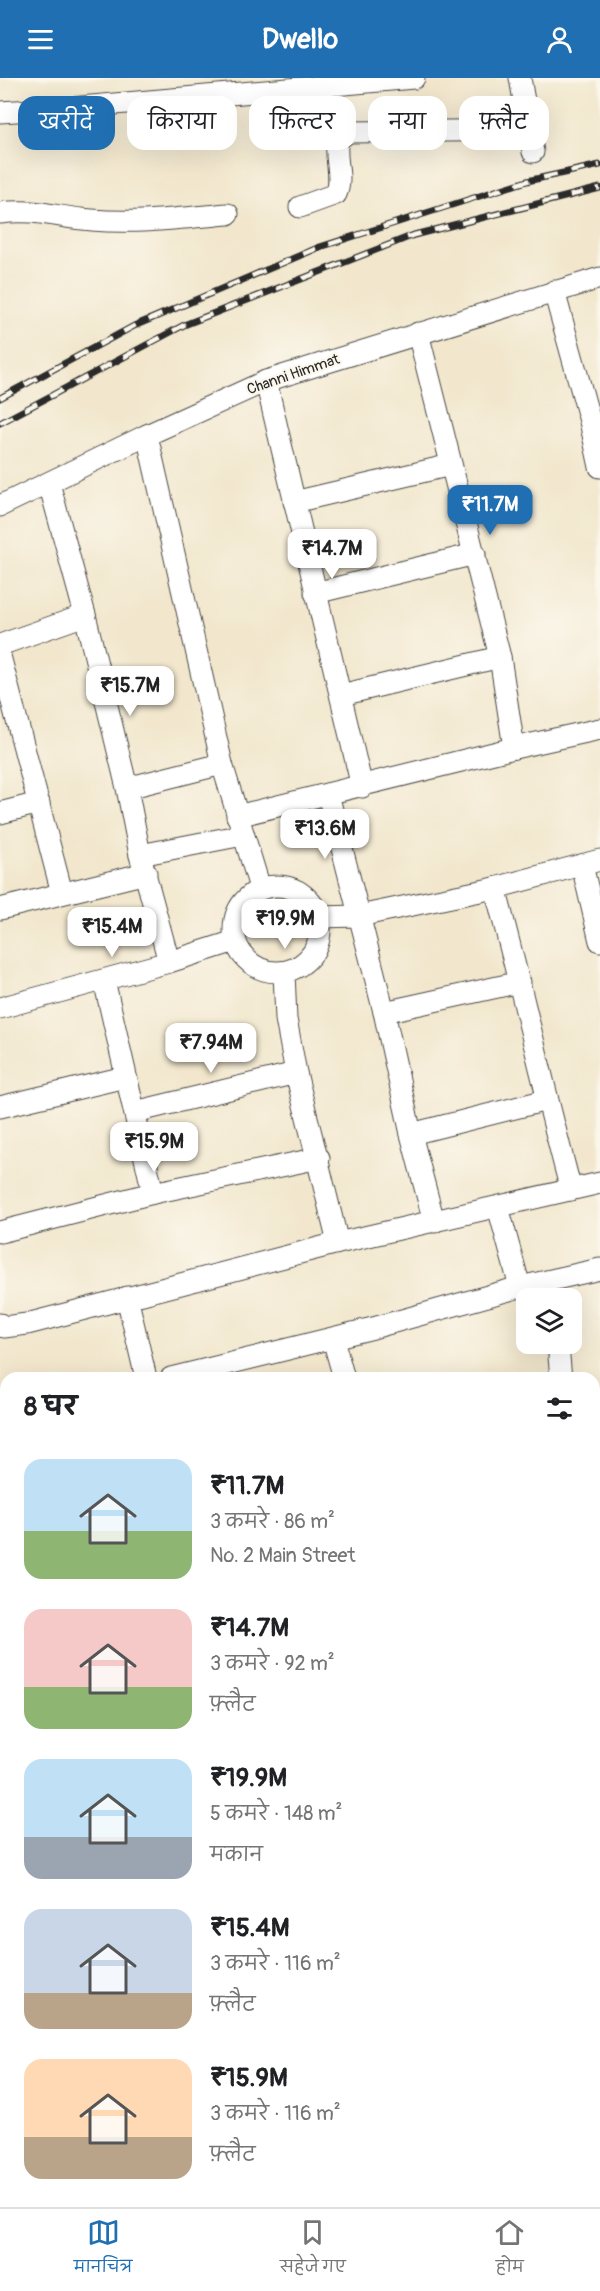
<!DOCTYPE html>
<html lang="hi">
<meta charset="utf-8">
<style>
body{margin:0;font-family:Pangolin,"Playpen Sans Deva",sans-serif;background:#f6f6f6;color:#202124;height:100vh;display:flex;flex-direction:column;font-size:22px;white-space:nowrap}
*{box-sizing:border-box;margin:0}
p{font-size:20px;color:#757577}
.icon{flex:none;width:33px;height:33px;fill:none;stroke:currentColor;stroke-width:2;stroke-linecap:round;stroke-linejoin:round}
.map{position:relative;flex:1;overflow:hidden}
.drawer{position:absolute;left:0px;top:1294px;width:600px;height:836px;display:flex;flex-direction:column;background:#fff;border-radius:18px 18px 0 0;box-shadow:0 6px 24px #0002}
.drawer>*{flex:none}
.banner{position:absolute;left:18px;top:18px;width:564px;height:54px;display:flex;gap:12px}
.tools{position:absolute;left:516px;top:1210px;display:grid;gap:12px}
.tools a{display:grid;place-items:center;width:66px;height:66px;border-radius:12px;background:#fff;box-shadow:0 6px 24px #0002;font-size:30px}
.price{position:absolute;translate:-50% -51px;padding:0 14px;border-radius:12px;background:#fff;color:#222;font-size:20px;line-height:39px;filter:drop-shadow(0 2px 3px #0008)}
.price::after{content:'';position:absolute;left:50%;top:36px;width:18px;height:14px;margin-left:-9px;background:inherit;clip-path:polygon(0 0,100% 0,50% 100%)}
.price.active{background:#1f6fb2;color:#fff}
ul{padding:0;list-style:none}
li{display:flex;align-items:center;gap:18px;height:150px;padding:0 24px}
li span{display:grid;place-items:center;flex:none;width:168px;height:120px;border-radius:18px;color:#555}
li>.icon{margin-inline-start:auto}
span .icon{width:72px;height:72px;fill:#fffc;stroke-width:1}
li b{font-size:26px}
h2{display:flex;justify-content:space-between;align-items:center;height:72px;padding:0 24px;font-size:26px}
.chip{padding:0 21px;border-radius:18px;background:#fff;box-shadow:0 6px 24px #0002;font-size:21px;line-height:54px}
.chip.active{background:#1f6fb2;color:#fff}
header{display:flex;justify-content:space-between;align-items:center;height:78px;padding:0 24px;background:#1f6fb2;color:#fff;font-size:27px;font-weight:700}
.dock{display:flex;justify-content:space-around;align-items:center;height:84px;border-top:2px solid #e0e0e0;background:#fff;font-size:16px;color:#757577}
.dock a{display:grid;justify-items:center;gap:3px}
.dock .active{color:#1f6fb2}
.map>svg:first-child{display:block}
</style>
<header><svg class="icon" aria-label="menu" viewBox="0 0 24 24"><path d="M4 6h16M4 12h16M4 18h16"/></svg>Dwello<svg class="icon" aria-label="person" viewBox="0 0 24 24"><circle cx="12" cy="8" r="4"/><path d="M4 21q1-7 8-7t8 7"/></svg></header>
<div class="map">
<svg width="600" height="2129" viewBox="0 0 600 2129">
<rect width="100%" height="100%" fill="#fbf7ec"/>
<filter id="ink" filterUnits="userSpaceOnUse"><feTurbulence type="fractalNoise" baseFrequency=".0167" numOctaves="2"/><feDisplacementMap in="SourceGraphic" scale="12" xChannelSelector="R" yChannelSelector="G"/><feConvolveMatrix kernelMatrix="1 2 1 2 8 2 1 2 1" color-interpolation-filters="sRGB"/></filter>
<filter id="wash" filterUnits="userSpaceOnUse"><feTurbulence type="fractalNoise" baseFrequency=".008" numOctaves="4" result="noise"/><feDisplacementMap in="SourceGraphic" scale="24" xChannelSelector="R" yChannelSelector="G"/><feGaussianBlur stdDeviation="1.35" result="paint"/><feColorMatrix in="noise" values="0 0 0 0 0 0 0 0 0 0 0 0 0 0 0 0 0 1.4 0 .05"/><feComposite in="paint" operator="in"/></filter>
<g filter="url(#wash)">
<rect width="100%" height="100%" fill="#f2e7cd"/>
</g>
<g filter="url(#ink)">
<g fill="none" stroke-linecap="round" stroke-linejoin="round">
<g stroke="#494743" stroke-width="23">
<g id="minor">
<polyline points="520,0 533,74"/>
<polyline points="0,34 80,29 414,0"/>
<path d="M300,129L336,116C344,99 333,79 338,61L349,54L529,52"/>
<path d="M0,135C37,130 58,140 92,142C137,146 183,140 228,136"/>
<polyline points="554,213 590,343 600,389"/>
<polyline points="418,255 500,579 514,670"/>
<polyline points="266,303 362,709"/>
<polyline points="147,357 222,686 260,810"/>
<polyline points="49,405 85,537 127,710 140,777 169,884"/>
<polyline points="294,424 451,387"/>
<polyline points="0,428 147,357 266,303 600,200"/>
<polyline points="315,515 475,476"/>
<polyline points="0,567 85,537"/>
<polyline points="0,578 62,815"/>
<polyline points="341,617 500,579"/>
<polyline points="127,710 222,686"/>
<polyline points="328,716 384,934 411,1056 434,1144"/>
<polyline points="0,735 39,725"/>
<polyline points="237,738 514,670 600,651"/>
<polyline points="140,777 243,757"/>
<polyline points="582,787 600,863"/>
<circle cx="277" cy="851" r="43"/>
<path d="M495,810C522,911 544,1012 571,1112"/>
<polyline points="0,831 146,795"/>
<polyline points="319,839 359,838 495,810 600,782"/>
<polyline points="284,894 286,941 296,995 338,1165"/>
<polyline points="104,902 153,1115"/>
<polyline points="0,930 169,884 235,863"/>
<polyline points="384,934 520,904"/>
<polyline points="0,1029 125,999"/>
<polyline points="135,1034 296,995"/>
<polyline points="411,1056 547,1022"/>
<polyline points="498,1129 520,1209"/>
<polyline points="0,1154 153,1115 319,1080"/>
<polyline points="127,1219 146,1300"/>
<polyline points="0,1246 4,1249 27,1246 338,1165 600,1105"/>
<polyline points="333,1261 344,1300"/>
<polyline points="559,1279 561,1300"/>
<polyline points="171,1300 373,1250 520,1209 600,1191"/>
<polyline points="0,1345 6,1343"/>
<polyline points="0,1433 6,1431"/>
<polyline points="594,1513 600,1544"/>
<polyline points="0,1697 6,1722"/>
<polyline points="594,1703 600,1702"/>
<polyline points="594,1835 600,1833"/>
<polyline points="594,1973 600,1971"/>
<polyline points="0,1980 6,1978"/>
<polyline points="104,2124 106,2129"/>
<polyline points="246,2124 248,2129"/>
<polyline points="386,2124 387,2129"/>
<polyline points="533,2124 534,2129"/>
</g>
</g>
<use href="#minor" stroke="#fff" stroke-width="21"/>
<g stroke="#2b2b2b" stroke-width="7">
<g id="rail">
<polyline points="0,320 134,248 320,169 527,103 600,87"/>
<polyline points="0,345 184,247 414,157 600,110"/>
</g>
</g>
<use href="#rail" stroke="#fbf7ec" stroke-width="4.5" stroke-dasharray="14" stroke-linecap="butt"/>
</g>
</g>
<g text-anchor="middle" stroke-width="4.5" stroke-linejoin="round" paint-order="stroke">
<g font-size="15" fill="#2b2b2b" stroke="#fbf7ec">
<text transform="translate(293 296) rotate(-19)" y="5">Channi Himmat</text>
</g>
</g>
</svg>
<div class="tools">
<a><svg class="icon" aria-label="layers" viewBox="0 0 24 24"><path d="M12 4l9 5-9 5-9-5zM3 14l9 5 9-5"/></svg></a>
</div>
<b class="price active" style="left:490px;top:458px">₹11.7M</b>
<b class="price" style="left:332px;top:502px">₹14.7M</b>
<b class="price" style="left:130px;top:639px">₹15.7M</b>
<b class="price" style="left:325px;top:782px">₹13.6M</b>
<b class="price" style="left:285px;top:872px">₹19.9M</b>
<b class="price" style="left:112px;top:880px">₹15.4M</b>
<b class="price" style="left:211px;top:996px">₹7.94M</b>
<b class="price" style="left:154px;top:1095px">₹15.9M</b>
<div class="banner">
<a class="chip active">खरीदें</a>
<a class="chip">किराया</a>
<a class="chip">फ़िल्टर</a>
<a class="chip">नया</a>
<a class="chip">फ़्लैट</a>
</div>
<section class="drawer">
<h2>8 घर<svg class="icon" aria-label="filters" viewBox="0 0 24 24"><path d="M4 7h16M4 17h16"/><circle cx="9" cy="7" r="2"/><circle cx="15" cy="17" r="2"/></svg></h2>
<ul>
<li><span style="background:linear-gradient(#bfe0f5 60%,#8fb573 0)"><svg class="icon" aria-label="home" viewBox="0 0 24 24"><path d="M3 11l9-7 9 7M6 9v11h12V9"/></svg></span><div><b>₹11.7M</b><p>3 कमरे · 86 m²</p><p>No. 2 Main Street</p></div></li>
<li><span style="background:linear-gradient(#f6c9c9 65%,#8fb573 0)"><svg class="icon" aria-label="home" viewBox="0 0 24 24"><path d="M3 11l9-7 9 7M6 9v11h12V9"/></svg></span><div><b>₹14.7M</b><p>3 कमरे · 92 m²</p><p>फ़्लैट</p></div></li>
<li><span style="background:linear-gradient(#bfe0f5 65%,#9aa5b1 0)"><svg class="icon" aria-label="home" viewBox="0 0 24 24"><path d="M3 11l9-7 9 7M6 9v11h12V9"/></svg></span><div><b>₹19.9M</b><p>5 कमरे · 148 m²</p><p>मकान</p></div></li>
<li><span style="background:linear-gradient(#c9d6e8 70%,#b9a48a 0)"><svg class="icon" aria-label="home" viewBox="0 0 24 24"><path d="M3 11l9-7 9 7M6 9v11h12V9"/></svg></span><div><b>₹15.4M</b><p>3 कमरे · 116 m²</p><p>फ़्लैट</p></div></li>
<li><span style="background:linear-gradient(#ffd9b3 65%,#b9a48a 0)"><svg class="icon" aria-label="home" viewBox="0 0 24 24"><path d="M3 11l9-7 9 7M6 9v11h12V9"/></svg></span><div><b>₹15.9M</b><p>3 कमरे · 116 m²</p><p>फ़्लैट</p></div></li>
</ul>
</section>
</div>
<nav class="dock">
<a class="active"><svg class="icon" aria-label="map" viewBox="0 0 24 24"><path d="M3 6l6-2 6 2 6-2v14l-6 2-6-2-6 2zM9 4v14M15 6v14"/></svg>मानचित्र</a>
<a><svg class="icon" aria-label="saved" viewBox="0 0 24 24"><path d="M7 4h10v16l-5-4-5 4z"/></svg>सहेजे गए</a>
<a><svg class="icon" aria-label="home" viewBox="0 0 24 24"><path d="M3 11l9-7 9 7M6 9v11h12V9"/></svg>होम</a>
</nav>
